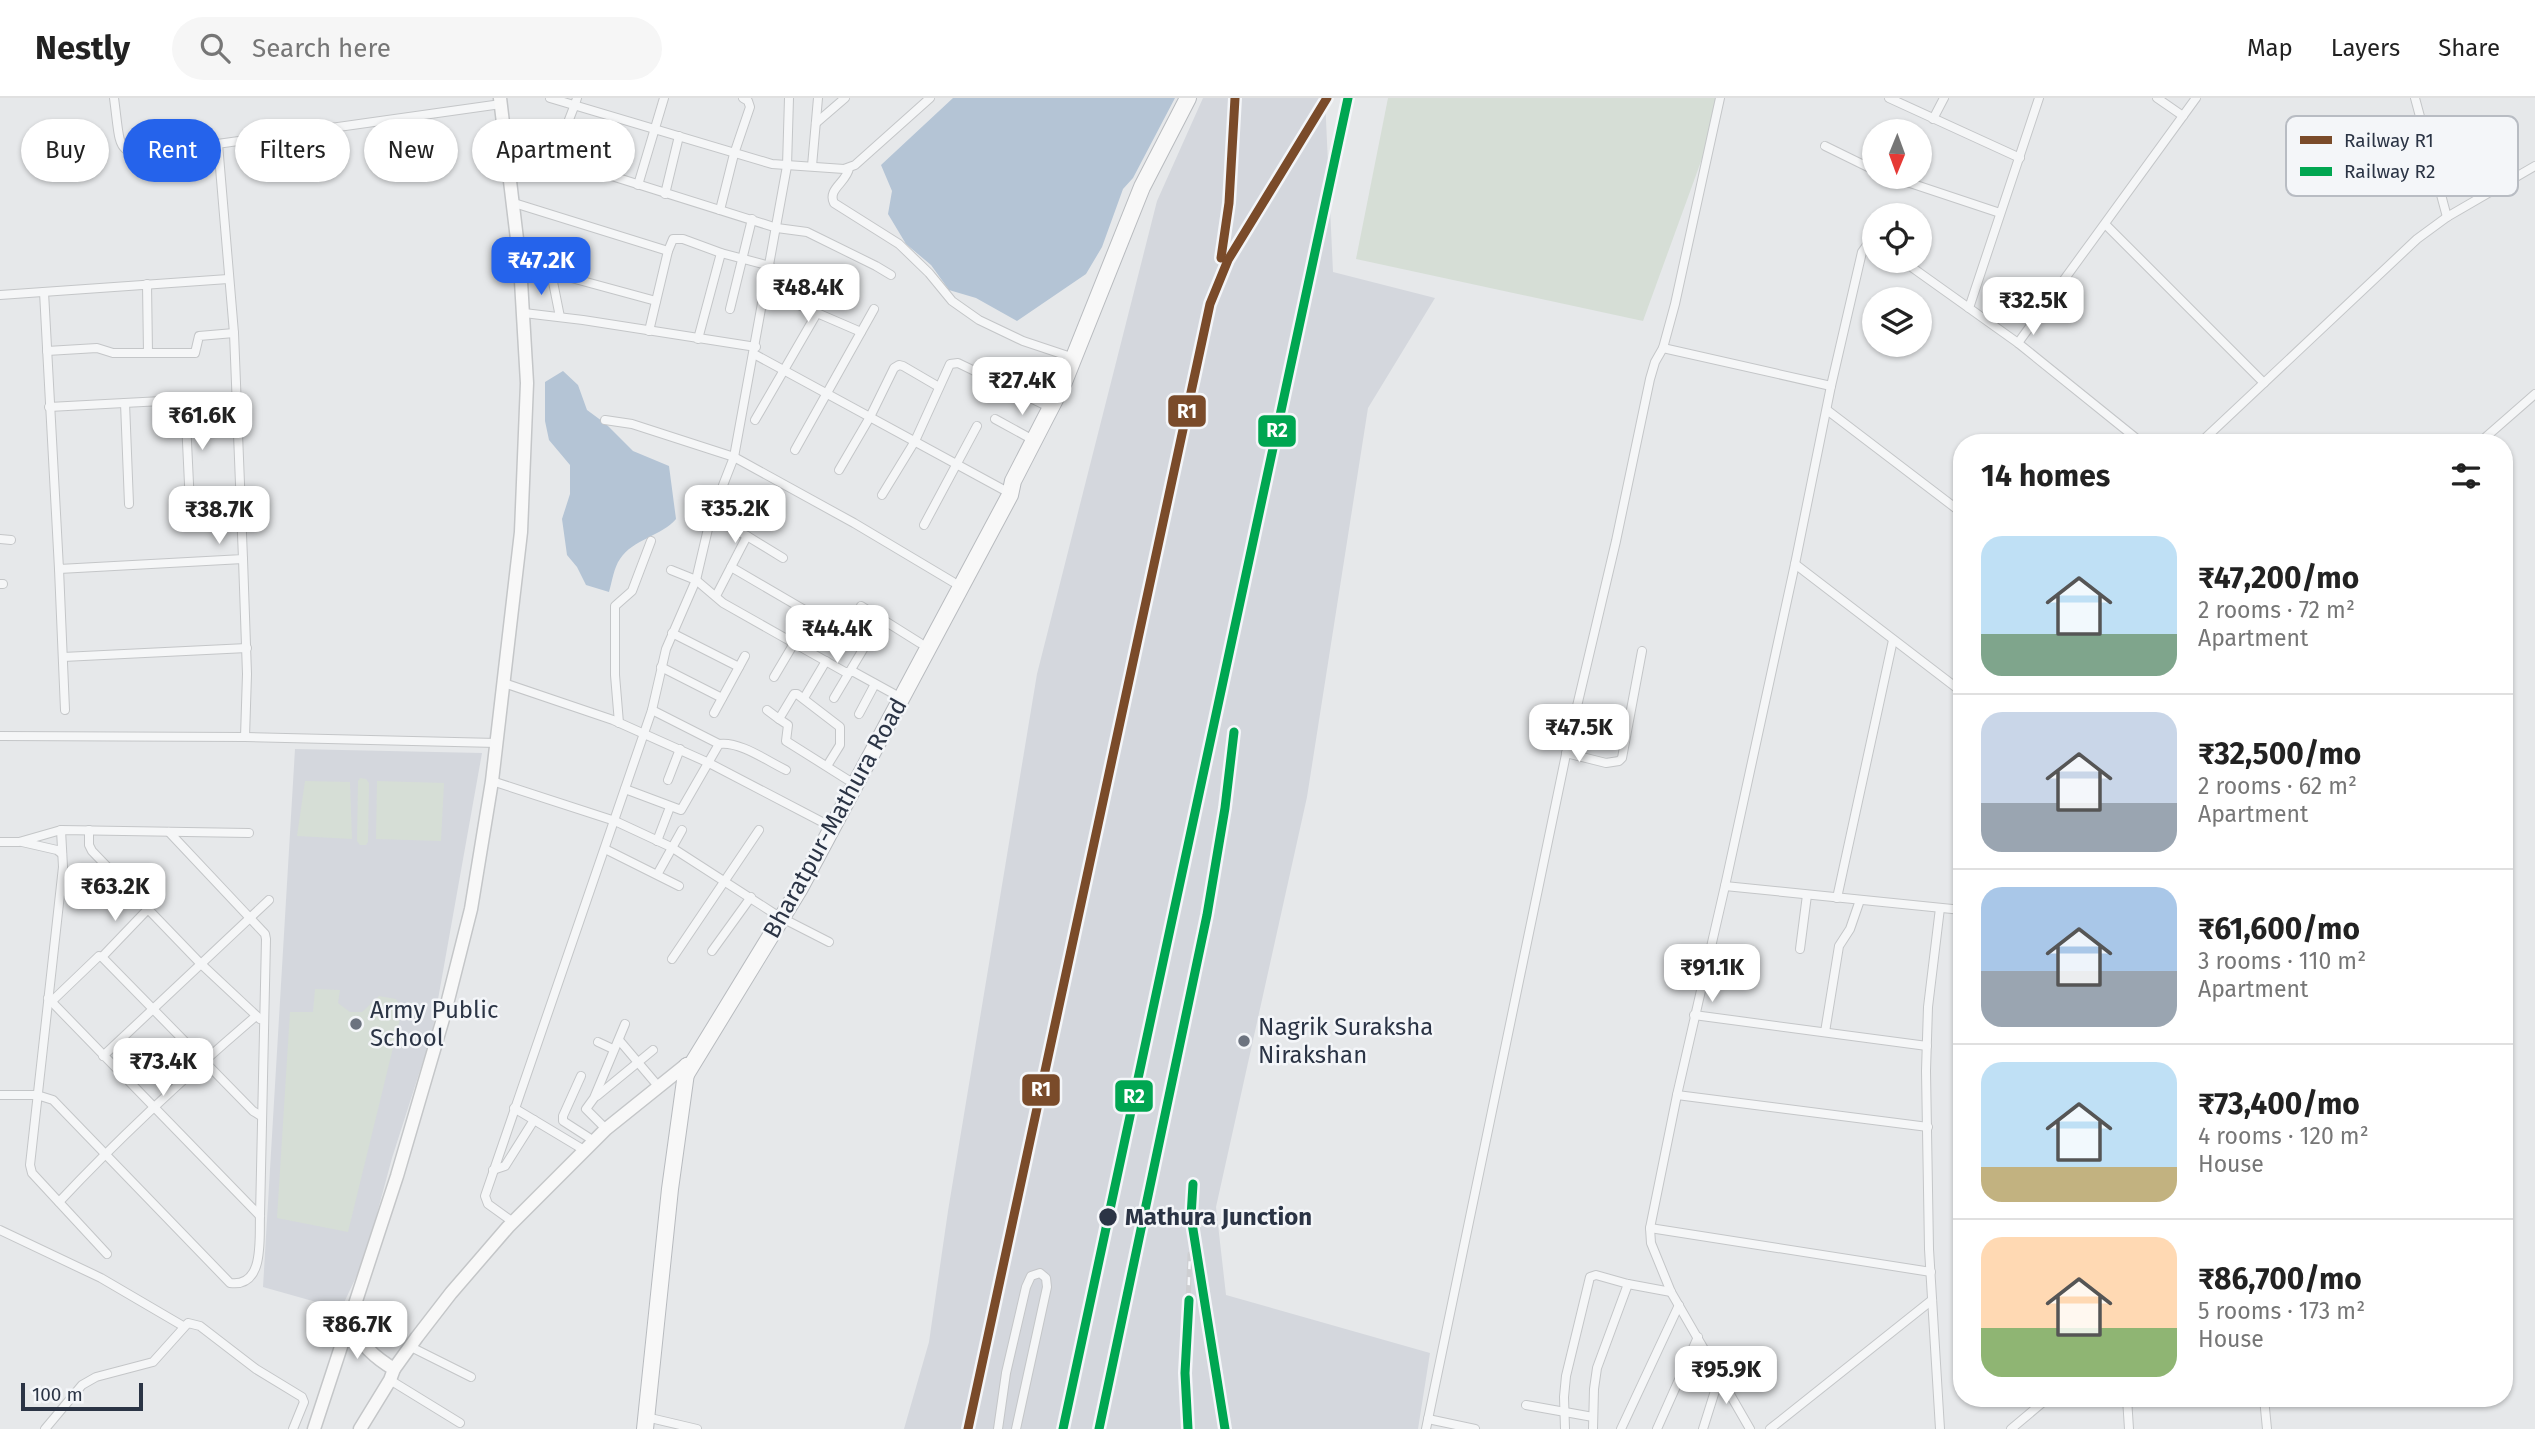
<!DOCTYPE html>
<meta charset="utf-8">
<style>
body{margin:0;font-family:"Fira Sans",sans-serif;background:#f6f6f6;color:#222;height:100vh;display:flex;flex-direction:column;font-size:26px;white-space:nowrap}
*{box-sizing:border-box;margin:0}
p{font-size:23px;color:#767676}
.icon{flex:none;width:38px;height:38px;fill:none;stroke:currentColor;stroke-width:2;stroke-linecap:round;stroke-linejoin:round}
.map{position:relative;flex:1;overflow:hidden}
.sheet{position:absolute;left:1953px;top:336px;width:560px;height:973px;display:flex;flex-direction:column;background:#fff;border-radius:28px;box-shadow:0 2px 5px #0004}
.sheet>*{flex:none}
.guide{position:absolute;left:21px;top:21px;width:665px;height:63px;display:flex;gap:14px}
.needle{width:46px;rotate:181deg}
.controls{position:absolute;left:1862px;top:21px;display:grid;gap:14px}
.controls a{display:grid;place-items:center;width:70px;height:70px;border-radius:50%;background:#fff;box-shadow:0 2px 5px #0004;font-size:35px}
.scale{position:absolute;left:21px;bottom:18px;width:122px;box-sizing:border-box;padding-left:7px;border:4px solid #2b3445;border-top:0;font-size:19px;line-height:24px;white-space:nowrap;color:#2b3445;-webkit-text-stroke:5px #f4f6f9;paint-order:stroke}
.price{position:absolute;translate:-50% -60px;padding:0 16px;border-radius:14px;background:#fff;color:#222;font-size:23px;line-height:46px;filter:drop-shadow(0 2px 4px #0008)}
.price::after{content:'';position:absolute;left:50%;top:42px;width:21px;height:16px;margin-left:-10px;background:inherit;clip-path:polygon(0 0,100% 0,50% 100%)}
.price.active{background:#2563eb;color:#fff}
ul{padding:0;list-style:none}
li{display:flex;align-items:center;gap:21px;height:175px;padding:0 28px}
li+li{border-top:2px solid #e0e0e0}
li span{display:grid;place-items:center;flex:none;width:196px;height:140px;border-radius:21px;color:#555}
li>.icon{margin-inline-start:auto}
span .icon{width:84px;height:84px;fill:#fffc;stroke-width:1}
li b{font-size:30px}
h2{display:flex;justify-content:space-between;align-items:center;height:84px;padding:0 28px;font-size:30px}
.pill{padding:0 24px;border-radius:32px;background:#fff;box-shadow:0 2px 5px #0004;font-size:24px;line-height:63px}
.pill.active{background:#2563eb;color:#fff}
header{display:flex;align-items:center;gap:42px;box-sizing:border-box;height:98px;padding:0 35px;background:#fff;border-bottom:2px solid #e0e0e0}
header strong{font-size:33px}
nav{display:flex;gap:38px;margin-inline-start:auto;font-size:24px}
.search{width:490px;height:63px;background:#f6f6f6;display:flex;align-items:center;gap:18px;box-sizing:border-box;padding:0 24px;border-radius:38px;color:#767676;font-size:26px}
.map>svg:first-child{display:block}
</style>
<header>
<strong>Nestly</strong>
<div class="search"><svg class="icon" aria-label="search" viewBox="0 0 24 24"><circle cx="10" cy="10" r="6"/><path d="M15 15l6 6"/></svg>Search here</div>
<nav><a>Map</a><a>Layers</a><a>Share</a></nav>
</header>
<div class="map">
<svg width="2535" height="1331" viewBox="0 0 2535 1331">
<rect width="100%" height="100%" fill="#e6e8ea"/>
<g fill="#d4d7dd">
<polygon points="1203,0 1325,0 1333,174 1435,200 1368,310 1307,699 1216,1109 1226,1197 1430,1255 1418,1331 904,1331 929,1244 948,1113 1037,576 1157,103"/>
<polygon points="295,651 482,655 432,935 392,1060 365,1160 341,1211 263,1189"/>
</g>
<g fill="#d6ded6">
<polygon points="1388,0 1724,0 1643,223 1356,161"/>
<polygon points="360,680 366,681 369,685 368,744 366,747 360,747 357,743 358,683"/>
<polygon points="305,683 350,684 352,741 297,738"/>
<polygon points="377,683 444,685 441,743 376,741"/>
<polygon points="315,891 340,892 338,905 350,914 362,914 379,898 396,901 402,913 348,1134 277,1120 290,914 313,914"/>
</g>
<g fill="#b4c4d5">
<polygon points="953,0 1175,0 1133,80 1123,91 1102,149 1086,176 1017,223 976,200 949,192 931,167 906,146 888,116 892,93 881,67"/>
<path d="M563,273L578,287L587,312L606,326L633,353L669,368L676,421C662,438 633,441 620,461C614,469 612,484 609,494L586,487L577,469L567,457L562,421L570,396V367L549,342L545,323V284Z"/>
</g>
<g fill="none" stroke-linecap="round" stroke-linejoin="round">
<g stroke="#c4c6c8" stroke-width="10">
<g id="street">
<path d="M114,0C122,60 114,57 175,52L501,6"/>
<polyline points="550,0 772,66 844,71 855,67 930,0"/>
<path d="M577,0C572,18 555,46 564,63L777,130L807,134L876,168L891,177"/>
<polyline points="1889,0 2020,60"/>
<polyline points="2157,0 2183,18"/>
<polyline points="2415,0 2447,119"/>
<polyline points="1933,21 1944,0"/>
<polyline points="816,25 845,0"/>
<polyline points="1825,48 1874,72"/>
<polyline points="812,68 818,0"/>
<path d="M849,70C847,84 827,91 834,105L899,146L929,175L952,203L979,222L1023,243L1074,260"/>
<polyline points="1892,79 2000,115"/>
<polyline points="638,87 664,0"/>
<polyline points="665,96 679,38"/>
<polyline points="514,105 668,153"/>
<polyline points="720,112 734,56 750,9 748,3 743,0"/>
<polyline points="2106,127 2264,285"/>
<polyline points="1903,163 2018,245 2142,345"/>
<polyline points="520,166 656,203"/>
<polyline points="551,174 560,219"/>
<polyline points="147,186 148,255"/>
<polyline points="766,193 861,234"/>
<polyline points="44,194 59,471 243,461 234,235 218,46"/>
<polyline points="0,197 228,181"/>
<polyline points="1969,210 2039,0"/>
<polyline points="730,211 752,121"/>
<polyline points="524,215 583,222 756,249"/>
<polyline points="649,233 668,153 673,141 683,141 721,155 770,168"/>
<polyline points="698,241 721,155"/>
<polyline points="2018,245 2196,0"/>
<polyline points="1663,250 1831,288"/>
<polyline points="47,253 97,250 113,255 195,255 199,238 234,235"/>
<polyline points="754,256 1004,392"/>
<polyline points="185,302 190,407"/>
<polyline points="125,305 129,406"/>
<polyline points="49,309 237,299"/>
<polyline points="1827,312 1962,415"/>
<polyline points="995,321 1035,343"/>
<polyline points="605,322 632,326 734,359 854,425 953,484"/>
<polyline points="755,322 817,215"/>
<polyline points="2200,345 2417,141 2447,119 2535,68"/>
<polyline points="2479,345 2535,296"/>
<polyline points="795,352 874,211"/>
<polyline points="839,372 870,319 894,270 899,267 903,268 939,289"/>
<polyline points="882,397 915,343 950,266 958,265 1051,310"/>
<polyline points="697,412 747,438 783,460"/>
<polyline points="924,427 977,328"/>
<polyline points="0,441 11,442"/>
<polyline points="243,461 247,576 245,639"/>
<polyline points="1795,466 1962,594"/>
<polyline points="731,469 832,528"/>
<polyline points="59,471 65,612"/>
<polyline points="671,472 696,482 723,505 845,574 854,574 894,596"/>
<polyline points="0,486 3,486"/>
<polyline points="716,498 747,438"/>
<polyline points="861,508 920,545"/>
<polyline points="672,535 739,569"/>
<polyline points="63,559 247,550"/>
<polyline points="661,569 722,600"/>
<polyline points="774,579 793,547"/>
<polyline points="504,585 613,622 709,665 826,726"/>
<polyline points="804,600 826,563"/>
<polyline points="834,600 865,548"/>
<polyline points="652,612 719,646"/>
<polyline points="767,612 779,621 794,596 797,596 840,629 840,647 827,668"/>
<polyline points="714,615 745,558"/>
<polyline points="859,616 875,586"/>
<polyline points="779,621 788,627 786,643 848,682"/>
<polyline points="619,625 615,577 615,508 632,493 651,443"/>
<polyline points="0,638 245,639 497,645"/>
<polyline points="1566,655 1606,665 1619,663 1622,660 1642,553"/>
<polyline points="668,682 680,651"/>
<polyline points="492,683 615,723 671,749 775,816"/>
<path d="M625,691L681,712L719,646C740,643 767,663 786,672"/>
<polyline points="61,732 63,769 30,1067 32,1075 107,1156"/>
<polyline points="89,732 89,747 92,753 200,865 260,921"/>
<polyline points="657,743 670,709"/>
<polyline points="0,744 19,744 61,732 249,735"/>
<polyline points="22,744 57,752 62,756"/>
<polyline points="605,751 679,788"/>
<polyline points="658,775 682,732"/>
<polyline points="1725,788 1962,812"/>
<polyline points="1837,800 1893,542"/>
<polyline points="782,820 829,844"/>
<polyline points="1800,851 1807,797"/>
<polyline points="712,853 751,799"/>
<polyline points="102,859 148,811"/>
<polyline points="672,861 759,732"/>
<polyline points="48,900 260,1118"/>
<polyline points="51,904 99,858 102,859 253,1013 261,1018"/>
<polyline points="1694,917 1927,948"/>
<polyline points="1825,934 1839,848 1850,831 1860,802"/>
<polyline points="619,942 658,988"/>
<polyline points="598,944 613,951"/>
<polyline points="103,958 269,802"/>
<polyline points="581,978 563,1018 563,1023 594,1043"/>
<path d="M0,997H37L53,1002L230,1185C265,1190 259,1140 260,1118L266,841L265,836L169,734"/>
<polyline points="1677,997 1928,1029"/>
<polyline points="597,998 653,952"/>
<polyline points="514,1010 584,1052"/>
<polyline points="606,1031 586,1011 594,1000 625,926"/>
<polyline points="493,1072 505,1068 534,1022"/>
<path d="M59,1104C121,1038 187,977 256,918"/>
<polyline points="513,1124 488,1106 485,1098 652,612 666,551 696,482 711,418 734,359 787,68 789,0"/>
<polyline points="1650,1130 1931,1174"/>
<polyline points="0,1132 101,1180 183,1228"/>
<polyline points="411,1249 471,1279"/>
<polyline points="390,1282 460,1325"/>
<polyline points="2127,1300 2129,1331"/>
<polyline points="2264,1300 2267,1331"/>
<polyline points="1526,1307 1593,1319"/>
<polyline points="646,1319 697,1331"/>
<polyline points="1428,1321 1475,1331"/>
<polyline points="45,1331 82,1287 96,1279 153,1264 188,1225 200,1228 256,1271 302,1299 304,1304 293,1331"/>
<polyline points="998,1331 1006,1275 1026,1189 1031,1178 1040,1175 1046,1180 1047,1189 1016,1331"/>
<polyline points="1426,1331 1569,642 1616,443 1650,281 1655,264 1663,250 1675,206 1720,0"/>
<polyline points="1565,1331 1564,1299 1566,1278 1590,1179 1596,1177 1628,1186 1671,1194"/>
<polyline points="1593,1331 1594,1291 1597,1270 1628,1186"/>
<polyline points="1621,1331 1679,1207"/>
<polyline points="1657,1331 1698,1239"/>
<polyline points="1703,1331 1720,1277"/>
<polyline points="1750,1331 1671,1194 1651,1145 1650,1130 1677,997 1725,788 1795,466 1831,288 1862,154 1867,147 1874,145"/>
<polyline points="1770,1331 1932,1202"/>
<polyline points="1940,1331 1929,1151 1926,973 1928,909 1940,810"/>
<polyline points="2011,1331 2048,1300"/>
</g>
</g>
<g stroke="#c4c6c8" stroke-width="15">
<g id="secondary">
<path d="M349,1227C360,1245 375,1260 394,1271"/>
<polyline points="314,1331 397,1078 445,914 471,811 492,683 521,434 527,285 520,166 500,0"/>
<polyline points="360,1331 390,1282 394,1271 417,1239 451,1195 508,1129 606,1031 687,966"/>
</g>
</g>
<g stroke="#b8bbbf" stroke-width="18">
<g id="highway">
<polyline points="685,978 800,790 1010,397 1013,383 1064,284 1142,89 1188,0"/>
<polyline points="645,1331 670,1091 687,968"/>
</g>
</g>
<use href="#street" stroke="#f5f6f7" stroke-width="8"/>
<use href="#secondary" stroke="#f8f8f8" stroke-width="12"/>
<use href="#highway" stroke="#f8f8f8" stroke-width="16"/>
<g stroke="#cecfd2" stroke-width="5">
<g id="rail">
<polyline points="1220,167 1229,105 1235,0"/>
<polyline points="1193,1086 1191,1119 1225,1331"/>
<polyline points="968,1331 1210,206 1228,162 1327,0"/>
<polyline points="1188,1331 1185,1275 1190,1156"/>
</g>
</g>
<use href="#rail" stroke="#f4f6f9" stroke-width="2.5" stroke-dasharray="8" stroke-linecap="butt"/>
<g stroke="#f4f6f9" stroke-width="14">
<g id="rail-1">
<polyline points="1221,160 1229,105 1235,0"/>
<polyline points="968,1331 1210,206 1228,162 1327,0"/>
</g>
</g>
<g stroke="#f4f6f9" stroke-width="14">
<g id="rail-2">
<polyline points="1193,1086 1191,1119 1225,1331"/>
<polyline points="1063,1331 1348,0"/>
<polyline points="1099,1331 1207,817 1225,710 1234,634"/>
<polyline points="1188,1331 1185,1275 1189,1202"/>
</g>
</g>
<use href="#rail-1" stroke="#7a4b2a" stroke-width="9"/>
<use href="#rail-2" stroke="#00a651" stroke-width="9"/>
</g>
<g fill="#6c737f" stroke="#f4f6f9" stroke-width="2.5">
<circle cx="356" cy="926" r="7"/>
<circle cx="1244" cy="943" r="7"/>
</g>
<circle fill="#2b3445" stroke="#f4f6f9" stroke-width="2.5" cx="1108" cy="1119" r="10"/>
<g text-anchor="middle" stroke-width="5" stroke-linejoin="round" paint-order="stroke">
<g font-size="24" fill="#2b3445" stroke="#f4f6f9">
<text transform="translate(835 720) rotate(-61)" y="8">Bharatpur-Mathura Road</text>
</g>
<g font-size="24" fill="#2b3445" stroke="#f4f6f9" text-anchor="start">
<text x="370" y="920">Army Public<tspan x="370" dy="28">School</tspan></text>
<text x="1258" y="937">Nagrik Suraksha<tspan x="1258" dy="28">Nirakshan</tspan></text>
</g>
<g font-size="24" font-weight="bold" fill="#2b3445" stroke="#f4f6f9" text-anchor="start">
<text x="1125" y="1127">Mathura Junction</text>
</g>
</g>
<rect x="2286" y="18" width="232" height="80" rx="10" fill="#f4f6f9" stroke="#b8bcc3" stroke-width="2"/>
<rect x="2300" y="38" width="32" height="8" fill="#7a4b2a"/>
<rect x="2300" y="69" width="32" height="9" fill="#00a651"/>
<g font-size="19" fill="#2b3445">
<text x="2344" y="49">Railway R1</text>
<text x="2344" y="80">Railway R2</text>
</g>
<g stroke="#f4f6f9" stroke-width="2.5">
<rect x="1167" y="296" width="40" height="34" rx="7" fill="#7a4b2a"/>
<rect x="1257" y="316" width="40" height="34" rx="7" fill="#00a651"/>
<rect x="1021" y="975" width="40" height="34" rx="7" fill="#7a4b2a"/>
<rect x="1114" y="981" width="40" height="34" rx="7" fill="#00a651"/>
</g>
<g font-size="19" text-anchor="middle" font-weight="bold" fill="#fff">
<text x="1187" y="320">R1</text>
<text x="1277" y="339">R2</text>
<text x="1041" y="998">R1</text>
<text x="1134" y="1005">R2</text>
</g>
</svg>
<div class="controls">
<a><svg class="needle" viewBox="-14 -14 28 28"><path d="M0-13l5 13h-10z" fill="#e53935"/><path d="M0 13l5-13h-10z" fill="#767676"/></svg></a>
<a><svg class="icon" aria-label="locate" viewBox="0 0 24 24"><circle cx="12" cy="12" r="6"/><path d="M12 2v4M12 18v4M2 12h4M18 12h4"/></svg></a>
<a><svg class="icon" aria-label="layers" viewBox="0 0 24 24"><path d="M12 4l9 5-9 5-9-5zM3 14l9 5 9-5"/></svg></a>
</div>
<div class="scale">100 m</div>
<b class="price active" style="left:541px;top:199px">₹47.2K</b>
<b class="price" style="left:808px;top:226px">₹48.4K</b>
<b class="price" style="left:2033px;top:239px">₹32.5K</b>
<b class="price" style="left:1022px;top:319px">₹27.4K</b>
<b class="price" style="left:202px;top:354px">₹61.6K</b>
<b class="price" style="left:735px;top:447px">₹35.2K</b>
<b class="price" style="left:219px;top:448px">₹38.7K</b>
<b class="price" style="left:837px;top:567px">₹44.4K</b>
<b class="price" style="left:1579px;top:666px">₹47.5K</b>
<b class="price" style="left:115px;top:825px">₹63.2K</b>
<b class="price" style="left:1712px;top:906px">₹91.1K</b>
<b class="price" style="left:163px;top:1000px">₹73.4K</b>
<b class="price" style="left:357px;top:1263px">₹86.7K</b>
<b class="price" style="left:1726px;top:1308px">₹95.9K</b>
<div class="guide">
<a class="pill">Buy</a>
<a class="pill active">Rent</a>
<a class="pill">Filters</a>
<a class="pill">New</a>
<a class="pill">Apartment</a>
</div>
<section class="sheet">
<h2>14 homes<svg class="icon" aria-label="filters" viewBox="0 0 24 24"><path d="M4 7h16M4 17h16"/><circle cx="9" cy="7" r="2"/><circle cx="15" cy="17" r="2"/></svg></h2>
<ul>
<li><span style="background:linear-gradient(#bfe0f5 70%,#7fa58c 0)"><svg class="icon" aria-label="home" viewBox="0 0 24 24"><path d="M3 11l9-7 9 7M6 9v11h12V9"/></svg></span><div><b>₹47,200/mo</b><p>2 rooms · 72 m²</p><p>Apartment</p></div></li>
<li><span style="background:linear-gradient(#c9d6e8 65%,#9aa5b1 0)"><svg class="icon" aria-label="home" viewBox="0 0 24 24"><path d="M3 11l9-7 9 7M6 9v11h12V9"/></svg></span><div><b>₹32,500/mo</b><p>2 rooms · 62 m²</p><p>Apartment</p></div></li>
<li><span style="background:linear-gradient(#a9c7e8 60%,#9aa5b1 0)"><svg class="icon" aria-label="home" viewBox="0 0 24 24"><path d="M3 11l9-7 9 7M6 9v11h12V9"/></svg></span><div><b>₹61,600/mo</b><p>3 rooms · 110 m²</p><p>Apartment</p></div></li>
<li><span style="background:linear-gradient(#bfe0f5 75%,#c2b280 0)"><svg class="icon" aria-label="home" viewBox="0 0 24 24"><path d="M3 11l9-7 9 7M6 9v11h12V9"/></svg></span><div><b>₹73,400/mo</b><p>4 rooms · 120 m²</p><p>House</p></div></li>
<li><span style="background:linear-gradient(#ffd9b3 65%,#8fb573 0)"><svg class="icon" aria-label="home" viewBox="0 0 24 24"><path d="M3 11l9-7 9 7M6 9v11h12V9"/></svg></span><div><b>₹86,700/mo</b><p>5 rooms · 173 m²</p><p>House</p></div></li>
</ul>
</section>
</div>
